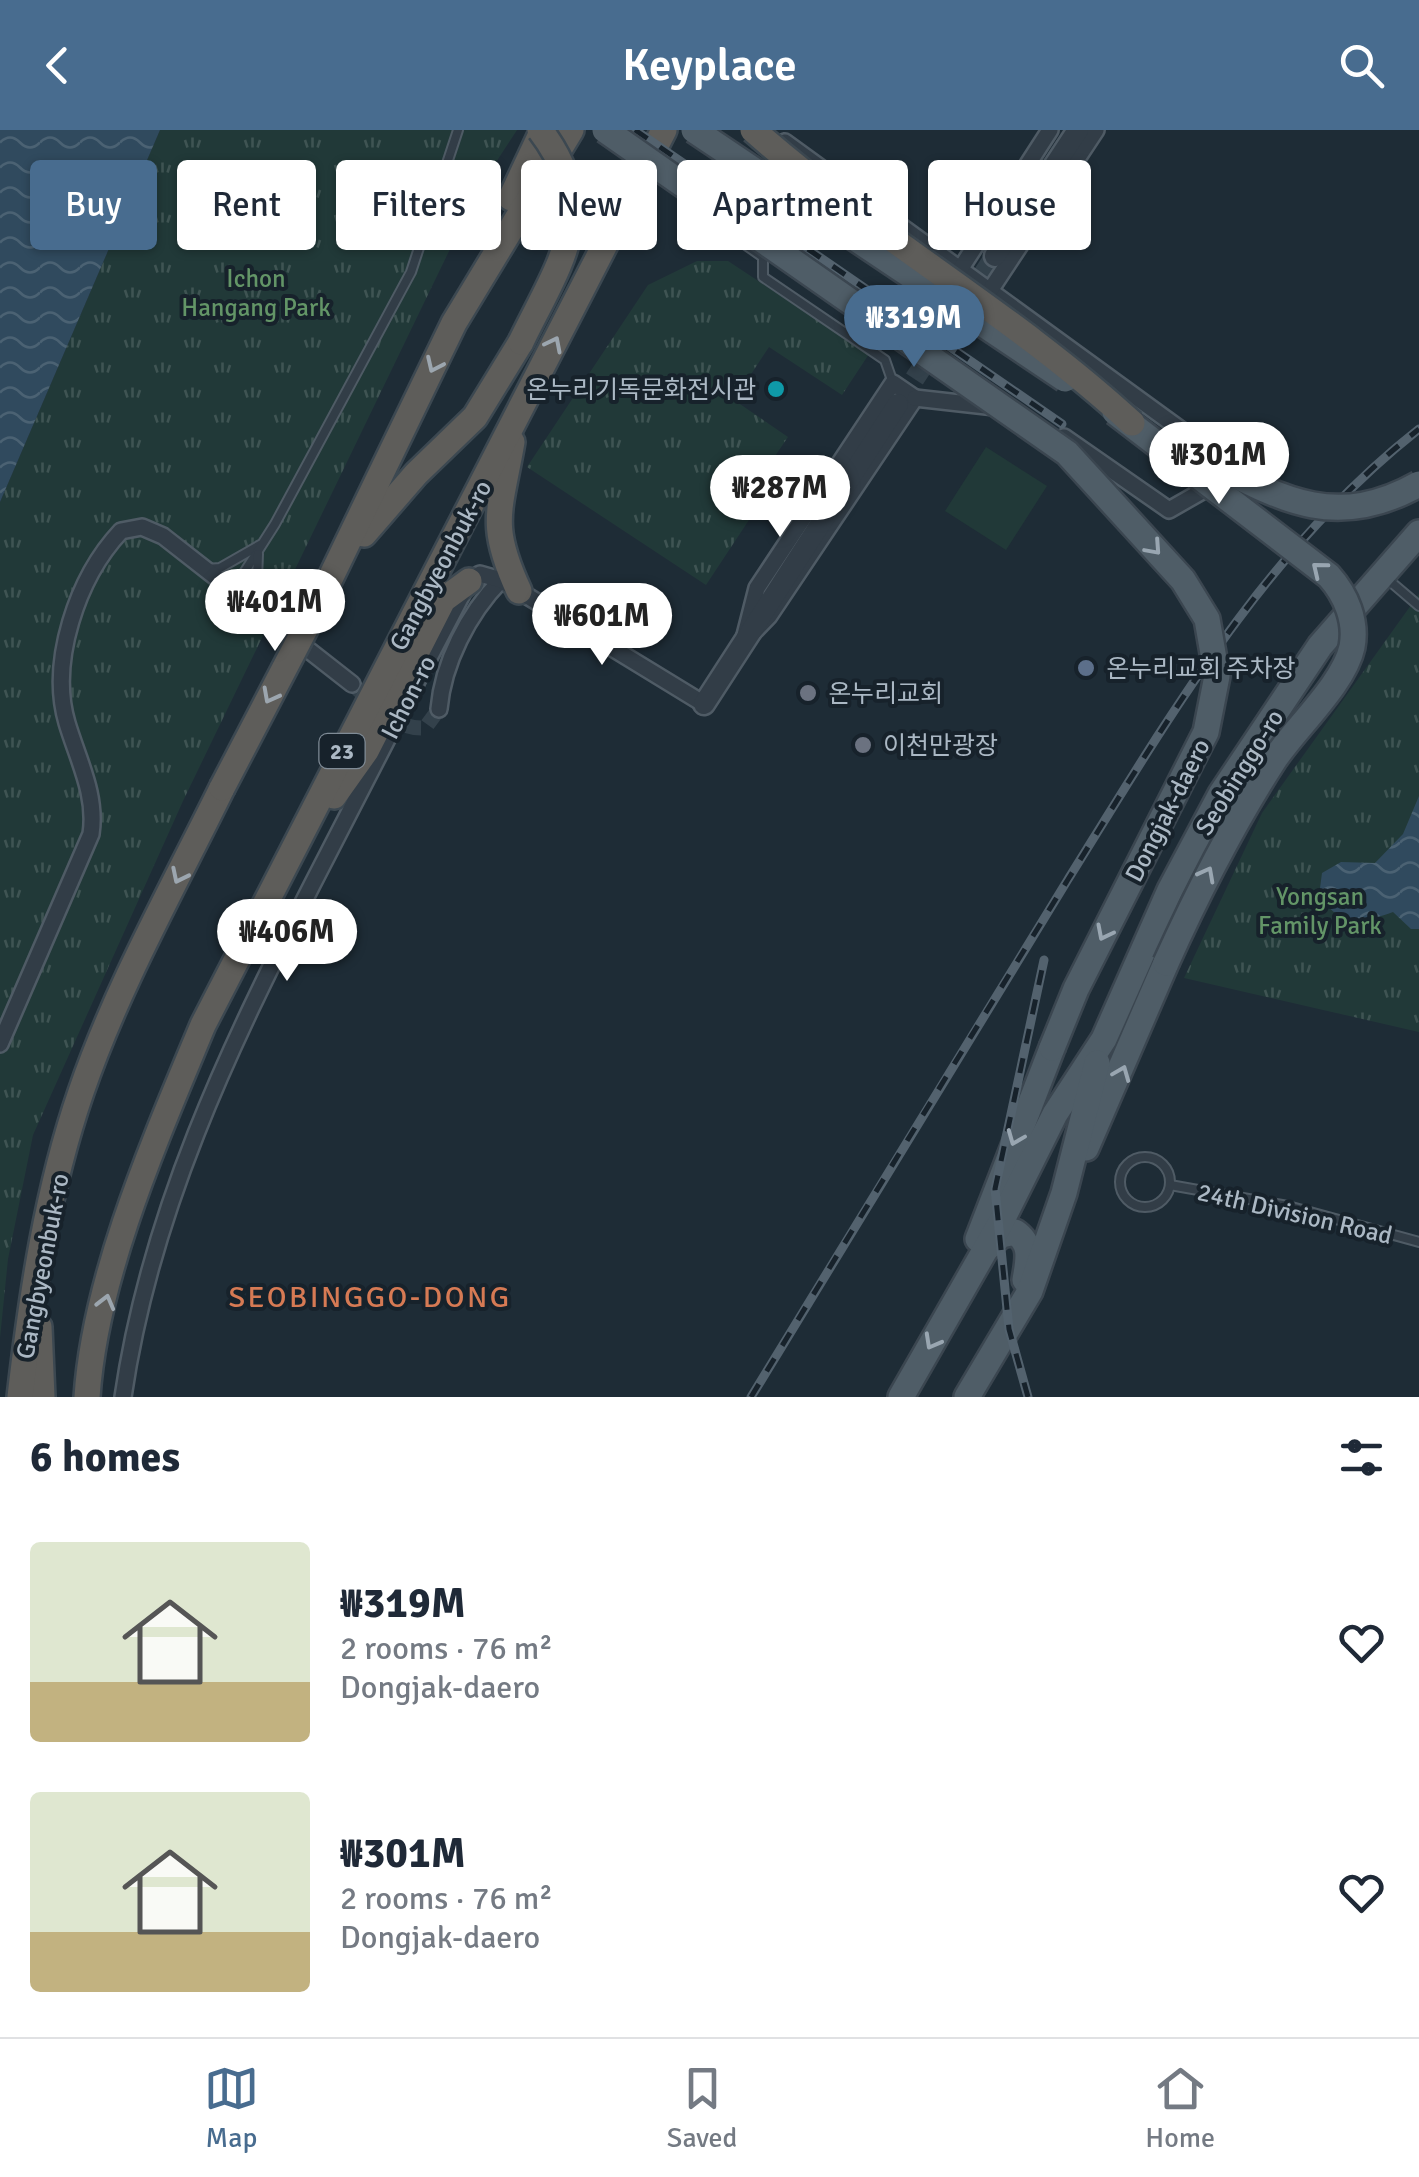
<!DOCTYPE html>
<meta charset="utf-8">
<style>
body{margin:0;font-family:Signika,"Noto Sans KR",sans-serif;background:#f6f6f7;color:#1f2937;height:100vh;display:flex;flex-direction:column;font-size:38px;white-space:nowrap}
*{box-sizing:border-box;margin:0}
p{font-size:32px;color:#747a83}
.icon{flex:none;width:55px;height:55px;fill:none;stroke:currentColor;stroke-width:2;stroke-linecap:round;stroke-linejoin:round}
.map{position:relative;height:1267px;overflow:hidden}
.details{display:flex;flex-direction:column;background:#fff;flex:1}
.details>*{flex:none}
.hud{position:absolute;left:30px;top:30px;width:1360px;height:90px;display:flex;gap:20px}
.price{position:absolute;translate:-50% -85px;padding:0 22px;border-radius:35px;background:#fff;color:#222;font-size:32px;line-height:65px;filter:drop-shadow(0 2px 5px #0008)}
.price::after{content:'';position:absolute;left:50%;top:60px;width:30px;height:22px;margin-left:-15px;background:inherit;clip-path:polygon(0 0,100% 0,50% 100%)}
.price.selected{background:#486c8f;color:#fff}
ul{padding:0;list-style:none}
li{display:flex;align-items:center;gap:30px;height:250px;padding:0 30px}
li span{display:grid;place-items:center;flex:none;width:280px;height:200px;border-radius:10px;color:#555}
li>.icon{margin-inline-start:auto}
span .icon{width:120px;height:120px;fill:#fffc;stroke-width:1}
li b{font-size:42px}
h2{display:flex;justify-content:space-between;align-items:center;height:120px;padding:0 30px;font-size:42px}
.pill{padding:0 35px;border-radius:10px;background:#fff;box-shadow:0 2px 8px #0004;font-size:35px;line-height:90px}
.pill.selected{background:#486c8f;color:#fff}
header{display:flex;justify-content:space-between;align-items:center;height:130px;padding:0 30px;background:#486c8f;color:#fff;font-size:45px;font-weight:600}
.tabs{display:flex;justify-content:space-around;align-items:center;height:140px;border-top:2px solid #e0e1e3;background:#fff;font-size:28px;color:#747a83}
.tabs a{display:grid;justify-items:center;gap:5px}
.tabs .selected{color:#486c8f}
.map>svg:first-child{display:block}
</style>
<header><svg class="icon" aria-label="back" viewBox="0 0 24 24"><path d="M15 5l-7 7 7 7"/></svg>Keyplace<svg class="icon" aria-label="search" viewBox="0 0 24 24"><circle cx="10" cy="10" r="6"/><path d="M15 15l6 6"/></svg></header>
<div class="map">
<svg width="1419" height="1267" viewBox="0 0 1419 1267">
<defs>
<pattern id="park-tufts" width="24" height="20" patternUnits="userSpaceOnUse" patternTransform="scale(2.5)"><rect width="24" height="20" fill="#213938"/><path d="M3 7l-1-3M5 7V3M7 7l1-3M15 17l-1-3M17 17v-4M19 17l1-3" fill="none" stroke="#3f5453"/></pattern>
<pattern id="water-waves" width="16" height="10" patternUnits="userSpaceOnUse" patternTransform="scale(2.5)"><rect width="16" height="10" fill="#304a5e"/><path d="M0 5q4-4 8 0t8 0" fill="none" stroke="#4b6273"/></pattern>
</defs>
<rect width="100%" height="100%" fill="#1e2c36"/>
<polygon fill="#213938" points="986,317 1047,356 1006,420 945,381"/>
<g fill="url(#park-tufts)">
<polygon points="160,0 517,0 481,55 183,671 33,1005 8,1129 0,1208 0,372"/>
<polygon points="697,131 728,131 869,224 842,265 769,217 734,270 788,307 773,329 784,337 706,455 527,337 648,155"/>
<polygon points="1419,464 1419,902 1184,848 1262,683"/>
</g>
<g fill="url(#water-waves)">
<polygon points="0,0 160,0 0,372"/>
<path d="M1419,666V799H1411L1393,782C1362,793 1340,796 1319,766L1322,743L1341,732L1375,733L1403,704Z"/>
</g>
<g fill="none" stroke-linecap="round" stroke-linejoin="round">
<path stroke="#33414b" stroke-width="15" stroke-dasharray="15 8" stroke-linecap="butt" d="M352,554C374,573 394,600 425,598L439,579"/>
<polyline stroke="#33414b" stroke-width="20" stroke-dasharray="20 10" stroke-linecap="butt" points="898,274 995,126"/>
<g stroke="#4f5b65" stroke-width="12">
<g id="service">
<polyline points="685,92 704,86 763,127 763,147 885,230 893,253"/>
<polyline points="206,439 220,438 260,415"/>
<polyline points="1385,447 1419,476"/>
<polyline points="233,460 275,394 411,142 458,0"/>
<polyline points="256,475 258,424"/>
<circle cx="1145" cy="1052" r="25"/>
<polyline points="1170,1055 1288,1076 1419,1112"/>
</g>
</g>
<g stroke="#4f5b65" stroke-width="20">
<g id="minor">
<polyline points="785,12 1206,318 1207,324"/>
<polyline points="961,138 1050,0"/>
<polyline points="991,159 1096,0"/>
<polygon points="893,253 915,268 769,486 743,513 757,458"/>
<polyline points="915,268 995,277"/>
<polyline points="1064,307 1169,380 1204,360 1207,347"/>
<path d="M439,579C443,533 468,484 501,450"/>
<path d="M0,914L91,704C97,665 78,630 67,593C49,532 77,448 121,401L142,397L163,406L352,554"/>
<path d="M123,1267C150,1082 228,920 312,755C364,654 416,552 469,451L480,444L501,450L704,574"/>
</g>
</g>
<g stroke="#4f5b65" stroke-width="25">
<g id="tertiary">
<polyline points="995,126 1078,0"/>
<polyline points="704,574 898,274"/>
</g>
</g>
<g stroke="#3b4650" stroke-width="30">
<g id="primary">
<polyline points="1086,1018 1166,833"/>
<polyline points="978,1109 1052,918"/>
<path d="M988,1117L1001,1105L1015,1102C1033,1114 1028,1131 1025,1150"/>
<polyline points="901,1267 1000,1094 1055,984 1104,909 1170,760 1221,664 1320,516 1419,403"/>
<polyline points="967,1267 1030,1161 1064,1063 1097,933"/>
</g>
</g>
<g stroke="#3c4851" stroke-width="30">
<g id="trunk">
<polyline points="511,68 543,0"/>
<path d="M512,312C500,382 488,394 519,461"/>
<polyline points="364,404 416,344 475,287 521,212"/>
<polyline points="315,480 454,193 571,0"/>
<polyline points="334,666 366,621 443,470 469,451"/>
<polyline points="39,1197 42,1267"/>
<path d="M20,1267C32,1164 47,1061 81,962C117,857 173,758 222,658"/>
<path d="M87,1267C95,1145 156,1008 203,895L664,0"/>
</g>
</g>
<use href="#service" stroke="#323d47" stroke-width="8"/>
<use href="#minor" stroke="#323d47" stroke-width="15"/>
<use href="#tertiary" stroke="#323d47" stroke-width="20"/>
<use href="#primary" stroke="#4f5d67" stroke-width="25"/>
<use href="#trunk" stroke="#5e5d5a" stroke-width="25"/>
<g stroke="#53626e" stroke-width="9">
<g id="rail">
<polyline points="635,0 1062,294"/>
<path d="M751,1267C856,1094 961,922 1067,751C1168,589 1266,419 1419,299"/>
<polyline points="1028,1267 1009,1199 995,1059 1044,830"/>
</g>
</g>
<use href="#rail" stroke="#17222b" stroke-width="5" stroke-dasharray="15" stroke-linecap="butt"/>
<g stroke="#3b4650" stroke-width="30" stroke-linecap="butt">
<g id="primary-bridge">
<polyline points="605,0 1067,323 1183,450 1207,489 1217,546 1206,602 1076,859 1052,918"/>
<polyline points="694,0 1065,249"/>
<path d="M1115,282L1329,446C1346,465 1357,491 1352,517C1344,554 1296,597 1274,630C1232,695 1198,762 1166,833"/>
<path d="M1181,317C1266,359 1325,407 1419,354"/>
</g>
</g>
<g stroke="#3c4851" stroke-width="30" stroke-linecap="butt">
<g id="trunk-bridge">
<path d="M753,0C873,106 1014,184 1132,293"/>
<path d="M521,212C559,133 602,81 540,0"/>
<polyline points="222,658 315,480"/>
</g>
</g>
<use href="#primary-bridge" stroke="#4f5d67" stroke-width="25"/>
<use href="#trunk-bridge" stroke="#5e5d5a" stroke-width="25"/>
</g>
<defs><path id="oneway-chevron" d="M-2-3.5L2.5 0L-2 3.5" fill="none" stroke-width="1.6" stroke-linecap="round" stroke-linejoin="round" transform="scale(2.5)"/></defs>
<g stroke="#9ca6af">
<use href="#oneway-chevron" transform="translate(554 214) rotate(-63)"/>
<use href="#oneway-chevron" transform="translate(434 235) rotate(115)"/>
<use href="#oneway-chevron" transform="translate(270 566) rotate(118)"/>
<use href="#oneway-chevron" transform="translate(179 746) rotate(116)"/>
<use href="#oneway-chevron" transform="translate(106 1172) rotate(-75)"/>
</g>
<g stroke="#99a6b1">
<use href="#oneway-chevron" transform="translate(1154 418) rotate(48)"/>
<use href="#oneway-chevron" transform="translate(1319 439) rotate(-141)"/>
<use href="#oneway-chevron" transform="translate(1207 744) rotate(-62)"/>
<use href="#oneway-chevron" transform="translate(1104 803) rotate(117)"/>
<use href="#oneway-chevron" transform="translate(1122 943) rotate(-68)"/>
<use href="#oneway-chevron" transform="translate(1015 1008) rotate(112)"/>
<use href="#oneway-chevron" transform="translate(932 1212) rotate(119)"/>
</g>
<circle fill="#0f9aa8" stroke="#17222b" stroke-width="4" cx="776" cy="259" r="10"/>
<circle fill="#5c6f8a" stroke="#17222b" stroke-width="4" cx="1086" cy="538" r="10"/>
<g fill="#6b7280" stroke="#17222b" stroke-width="4">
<circle cx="808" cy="563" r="10"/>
<circle cx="863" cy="615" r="10"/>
</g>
<g text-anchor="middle" stroke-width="8" stroke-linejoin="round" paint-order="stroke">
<rect fill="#17222b" stroke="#7f8b96" stroke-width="2.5" x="319.5" y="604" width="45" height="34" rx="8"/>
<g font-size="22" font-weight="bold" fill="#abb8c4">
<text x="342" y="629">23</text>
</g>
<g font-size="25" fill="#639567" stroke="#17222b">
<text x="256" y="157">Ichon<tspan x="256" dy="29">Hangang Park</tspan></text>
<text x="1320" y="775">Yongsan<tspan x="1320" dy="29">Family Park</tspan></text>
</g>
<g font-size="25" fill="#abb8c4" stroke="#17222b" text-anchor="start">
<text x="756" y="268" text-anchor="end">온누리기독문화전시관</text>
<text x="1106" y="547">온누리교회 주차장</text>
<text x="828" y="572">온누리교회</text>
<text x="883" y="624">이천만광장</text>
</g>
<g font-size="25" fill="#abb8c4" stroke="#17222b">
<text transform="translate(440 435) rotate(-62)" y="9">Gangbyeonbuk-ro</text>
<text transform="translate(408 567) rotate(-63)" y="9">Ichon-ro</text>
<text transform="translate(1239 642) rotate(-58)" y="9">Seobinggo-ro</text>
<text transform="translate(1167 680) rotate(-63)" y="9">Dongjak-daero</text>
<text transform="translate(1295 1083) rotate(13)" y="9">24th Division Road</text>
<text transform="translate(42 1136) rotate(-79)" y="9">Gangbyeonbuk-ro</text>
</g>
<g font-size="30" letter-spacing="2.5" fill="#d67a54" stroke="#17222b">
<text x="370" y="1177">SEOBINGGO-DONG</text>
</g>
</g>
</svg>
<b class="price selected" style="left:914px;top:240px">₩319M</b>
<b class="price" style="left:1219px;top:377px">₩301M</b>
<b class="price" style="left:780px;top:410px">₩287M</b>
<b class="price" style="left:275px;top:524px">₩401M</b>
<b class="price" style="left:602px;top:538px">₩601M</b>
<b class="price" style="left:287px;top:854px">₩406M</b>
<div class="hud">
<a class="pill selected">Buy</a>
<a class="pill">Rent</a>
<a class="pill">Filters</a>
<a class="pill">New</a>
<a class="pill">Apartment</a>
<a class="pill">House</a>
</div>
</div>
<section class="details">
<h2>6 homes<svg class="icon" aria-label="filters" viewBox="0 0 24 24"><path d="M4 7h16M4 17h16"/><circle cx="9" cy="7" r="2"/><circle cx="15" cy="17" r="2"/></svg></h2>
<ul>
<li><span style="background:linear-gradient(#dfe7d0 70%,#c2b280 0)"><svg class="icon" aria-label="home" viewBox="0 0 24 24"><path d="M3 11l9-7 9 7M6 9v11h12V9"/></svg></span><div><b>₩319M</b><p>2 rooms · 76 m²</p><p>Dongjak-daero</p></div><svg class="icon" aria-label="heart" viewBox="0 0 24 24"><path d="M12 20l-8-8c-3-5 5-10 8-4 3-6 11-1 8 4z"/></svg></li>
<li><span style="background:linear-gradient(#dfe7d0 70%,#c2b280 0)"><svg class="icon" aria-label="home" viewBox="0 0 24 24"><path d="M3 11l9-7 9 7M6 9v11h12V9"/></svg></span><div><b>₩301M</b><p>2 rooms · 76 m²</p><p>Dongjak-daero</p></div><svg class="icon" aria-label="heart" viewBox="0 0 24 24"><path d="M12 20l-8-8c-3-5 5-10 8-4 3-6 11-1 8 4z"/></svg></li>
</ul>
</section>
<nav class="tabs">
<a class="selected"><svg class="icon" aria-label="map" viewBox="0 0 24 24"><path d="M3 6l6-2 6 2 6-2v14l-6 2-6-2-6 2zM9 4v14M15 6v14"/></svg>Map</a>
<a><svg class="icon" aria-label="saved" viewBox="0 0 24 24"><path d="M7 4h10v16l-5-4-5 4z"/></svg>Saved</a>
<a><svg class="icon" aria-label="home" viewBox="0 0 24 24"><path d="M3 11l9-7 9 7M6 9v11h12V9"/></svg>Home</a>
</nav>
